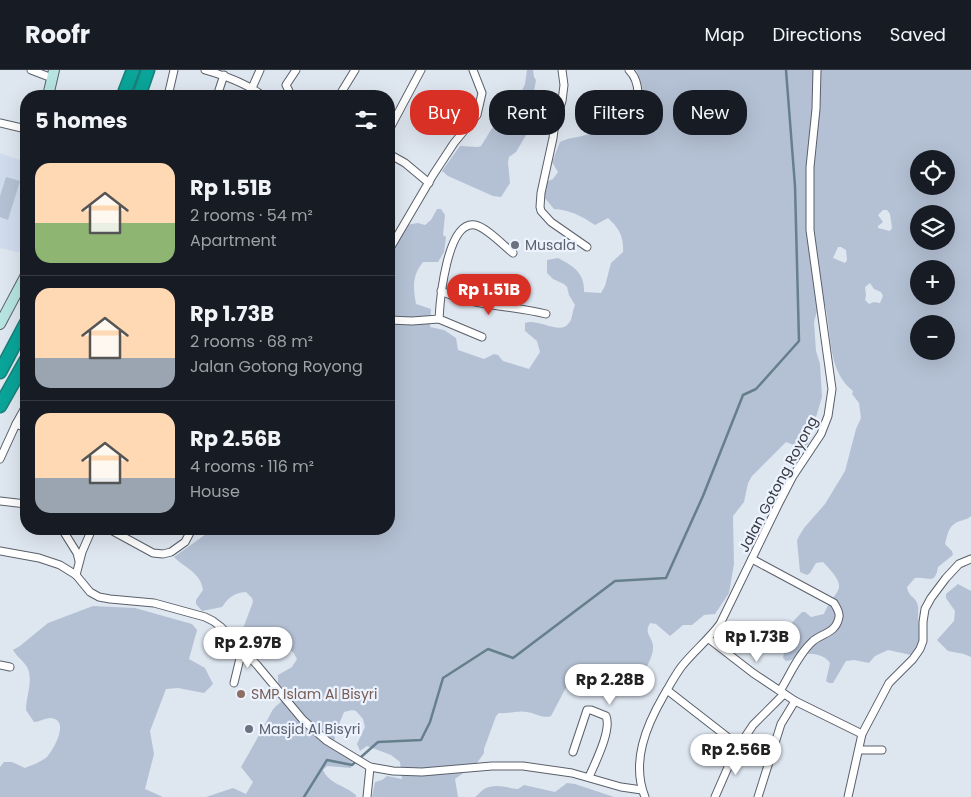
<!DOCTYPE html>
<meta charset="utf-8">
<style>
body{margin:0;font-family:Poppins,sans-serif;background:#20242c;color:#f1f3f6;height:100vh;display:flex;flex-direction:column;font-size:19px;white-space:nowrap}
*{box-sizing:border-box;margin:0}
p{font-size:16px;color:#9ea1a6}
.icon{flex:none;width:28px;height:28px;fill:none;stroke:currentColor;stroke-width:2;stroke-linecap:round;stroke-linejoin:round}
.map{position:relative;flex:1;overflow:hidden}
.side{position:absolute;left:20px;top:20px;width:375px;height:445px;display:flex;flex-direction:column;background:#171b24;border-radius:20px;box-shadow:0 5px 20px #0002}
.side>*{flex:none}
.guide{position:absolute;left:410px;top:20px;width:475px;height:45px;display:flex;gap:10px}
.controls{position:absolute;left:910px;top:80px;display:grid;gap:10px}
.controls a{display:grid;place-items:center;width:45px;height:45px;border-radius:50%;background:#171b24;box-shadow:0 5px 20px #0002;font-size:25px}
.price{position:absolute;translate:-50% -42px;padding:0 11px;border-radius:18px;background:#fff;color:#222;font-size:16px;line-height:32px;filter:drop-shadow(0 1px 2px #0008)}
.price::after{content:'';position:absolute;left:50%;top:30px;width:15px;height:11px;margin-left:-8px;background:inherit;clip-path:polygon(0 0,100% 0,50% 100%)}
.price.active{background:#d93025;color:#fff}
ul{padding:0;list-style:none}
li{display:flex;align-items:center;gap:15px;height:125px;padding:0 15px}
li+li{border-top:1px solid #363941}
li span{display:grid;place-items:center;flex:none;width:140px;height:100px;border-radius:15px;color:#555}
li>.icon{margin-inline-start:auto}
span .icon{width:60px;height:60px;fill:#fffc;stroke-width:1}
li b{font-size:21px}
h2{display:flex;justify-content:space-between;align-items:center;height:60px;padding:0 15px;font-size:21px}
.pill{padding:0 18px;border-radius:20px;background:#171b24;box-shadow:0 5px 20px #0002;font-size:18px;line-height:45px}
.pill.active{background:#d93025;color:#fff}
header{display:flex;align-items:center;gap:30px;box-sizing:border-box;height:70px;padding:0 25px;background:#171b24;border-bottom:1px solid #363941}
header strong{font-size:24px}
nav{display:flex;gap:28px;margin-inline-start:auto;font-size:18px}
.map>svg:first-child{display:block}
</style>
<header>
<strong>Roofr</strong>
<nav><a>Map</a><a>Directions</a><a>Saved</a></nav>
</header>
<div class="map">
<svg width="971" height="727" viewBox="0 0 971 727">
<rect width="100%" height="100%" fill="#dee6f0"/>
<polygon fill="#d0dced" points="0,83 26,92 26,140 23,180 17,182 0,178"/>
<g fill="#b4c1d4" fill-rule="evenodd">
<polygon points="527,0 533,0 534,7 536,10 529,49 532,55 516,82 509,87 508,92 510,113 501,127 493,126 448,106 442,101 460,76 478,77 481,76 494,55 513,49 521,44 522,36 520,25 525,14"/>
<path d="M636,0H971V446C967,450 965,449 960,451C948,455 948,464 945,474L952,481L953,485L938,497C935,516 928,506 915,508L907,517C909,528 914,525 917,533C919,537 918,544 918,548C919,560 923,578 911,585L888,580L875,586L869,593L854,590L846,591L833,613H829L826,611L830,593C825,584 809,582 800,585C794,587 792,591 786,591L783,588L788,557L802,542H805L811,547L824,544C835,517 852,522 823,492L816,493L810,503L807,505L800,502L797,471L798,468L804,458L825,434L845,401L856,359L861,348L859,333L852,324L853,321C827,301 832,263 825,235L817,241L814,252L816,281L820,294L822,327L808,374L802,378L786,372L752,406L748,413L744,432L733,446L734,494L729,523L715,544L704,545L692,555H683L670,566L656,554L650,553C643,564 654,568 653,578C653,587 644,604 637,608C633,611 629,611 626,613C618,618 615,622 604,620C593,618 581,612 571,608L551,646C542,649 536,643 527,642C518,640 509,644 499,643L496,646L484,679V683L477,693L455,709L458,727H372L375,712L382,710L387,706L402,709L400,692L391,685L367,676L360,681L357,674L365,657L363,649L356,641L352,640L344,642L335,664L334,680L349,687L352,690L351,698L327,696L323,700C329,714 346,716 356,725V727H206L233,718L246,724L253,712L241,697C252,678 262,660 272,641C277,633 282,634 286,623L278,613V605L292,597L297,589L293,582L286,577L279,578L261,587L253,580L242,561L253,532L252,528L246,522C234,523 229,527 222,537L202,541L196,534V530L203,520C201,503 185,498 174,487L213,459H389V185L406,155L418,153L425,155L431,150L437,139H441L445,145L443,165L446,167L444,182L438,192H423C412,206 413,217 416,234L431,239L430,257L444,260L456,268L458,280L484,289L494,284L498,285L503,291L529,299L540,282L537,271L525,261V253C537,248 560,265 568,254C573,250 572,241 575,235L569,225L567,217L564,214L553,209L547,203V190L558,188C574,196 585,204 584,222L601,223L605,216L611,193L623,182C624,167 619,158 608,148L595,155C581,146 571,140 554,139L544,127L546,112L553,109L558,102L552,92L560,72C568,68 574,68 582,66C597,62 632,51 640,38C646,27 641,9 636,0ZM932,86L935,89H946V116H919V104L915,105L912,104L911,94L914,92H919V89H927ZM883,140H887L890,144L892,158L890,161L878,158V156L883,152L878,145ZM919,144H946V171H919ZM838,177H841L846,180L847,190L845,193L833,188ZM919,199H946V226H919ZM870,213L874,219L881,222L883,226L880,233L874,232L869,234L865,230L866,225L865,217ZM919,254H946V281H919Z"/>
<polygon points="6,107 20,111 8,150 0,147 0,126"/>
<polygon points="958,514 971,521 971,587 964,584 948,581 937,570 954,551 955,541 946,528 946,524"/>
<path d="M93,536L135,538L192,554L197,560L189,589L205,598L213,614L204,623L178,618L166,619L150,661L154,684L145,719L163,727H0V697L4,692H12L25,698C32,695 41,692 47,687C54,679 71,649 50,648C45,648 39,652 34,652L26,640C26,626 33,612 28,599C25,592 17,587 13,580L20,576L48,553Z"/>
<path d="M567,713L575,714L614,727H475C478,725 481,721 484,719C495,713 507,718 518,719L524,715L555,722Z"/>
</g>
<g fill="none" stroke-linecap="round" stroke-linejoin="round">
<polyline stroke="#657f8d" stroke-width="2.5" points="304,727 327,690 352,695 378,672 421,670 430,652 443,608 488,579 513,588 615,511 666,508 703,426 743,325 756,319 799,271 795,116 786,0"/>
<g stroke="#5a606a" stroke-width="9">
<g id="minor">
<polyline points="31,0 52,8"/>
<path d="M205,0C226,6 246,13 263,26"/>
<polyline points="562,0 564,15 562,31 555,52 553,68 541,123 540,137 541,141 551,152 587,177"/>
<path d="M629,0C642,13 638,33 635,49"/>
<polyline points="252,18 260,0"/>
<polyline points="168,26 174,0"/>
<polyline points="217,26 224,5"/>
<polyline points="285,26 289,21 286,15 296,0"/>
<polyline points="339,26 355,0"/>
<polyline points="0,53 26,59"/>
<polyline points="389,60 421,0"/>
<polyline points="389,84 405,93 429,113"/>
<polyline points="389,180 433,105 454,73 477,45 482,23 473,0"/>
<path d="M441,221C475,237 511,235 546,244"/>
<polyline points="439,249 482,267"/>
<path d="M389,250L412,251L439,249C440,230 447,150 475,155C486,157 504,176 513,183"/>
<polyline points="16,354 26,358"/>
<polyline points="0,389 16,354 26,336"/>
<polyline points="0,431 26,434"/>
<polyline points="62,459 77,483 79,491"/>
<polyline points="109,459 153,483 163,484 171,482 185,472 192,459"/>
<polyline points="0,481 39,488 60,495 76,505 90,522 99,527 110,529 154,533 205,547 213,551 221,557 257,595 303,650 327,671 370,697 393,701 422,702 492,696 523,696 572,703 621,717 642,720"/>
<path d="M752,489L834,533C836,537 840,542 839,547C836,564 821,563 812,572C798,585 790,605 780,621"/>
<polyline points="76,505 82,482 92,459"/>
<polyline points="709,569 753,603 795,631"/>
<polyline points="0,595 10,597"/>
<polyline points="234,613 242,580"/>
<polyline points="667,620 739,676 753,655 784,624"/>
<polyline points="859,680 882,680"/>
<path d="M573,682L587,640H591L606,646C612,660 595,693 589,707"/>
<polyline points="367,727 370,697"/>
<path d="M645,727C631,692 646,656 664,625C670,615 675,605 682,596C694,581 709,569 720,554L778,435L793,406L821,364L828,346L832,319L810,160V97L816,39L817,0"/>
<polyline points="715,727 732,688 739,676"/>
<polyline points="758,727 781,654 795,631 862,664"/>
<polyline points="848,727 862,664 889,613 913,589 920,579 923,571 923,552 925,539 931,528 946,508 959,494 971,489"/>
</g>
</g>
<g stroke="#5a606a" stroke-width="12">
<g id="secondary">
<polyline points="48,26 54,0"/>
<polyline points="0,254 26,205"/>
</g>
</g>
<g stroke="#197f78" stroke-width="15">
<g id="motorway">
<polyline points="123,26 133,0"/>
<polyline points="139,26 148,0"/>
<polyline points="0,302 26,253"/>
<polyline points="0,336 26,290"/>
</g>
</g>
<use href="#minor" stroke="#fff" stroke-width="7"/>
<use href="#secondary" stroke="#b6e4e0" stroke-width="10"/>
<use href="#motorway" stroke="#0aa498" stroke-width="12"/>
</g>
<g fill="#6b7280" stroke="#ecf3fe" stroke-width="2">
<circle cx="515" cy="175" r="5"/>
<circle cx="249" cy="659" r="5"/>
</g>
<circle fill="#8d6e63" stroke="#ecf3fe" stroke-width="2" cx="241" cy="624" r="5"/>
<g text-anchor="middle" stroke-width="4.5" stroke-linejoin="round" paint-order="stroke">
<g font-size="14" fill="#5b616d" stroke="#ecf3fe" text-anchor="start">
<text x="525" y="180">Musala</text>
<text x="259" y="664">Masjid Al Bisyri</text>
</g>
<g font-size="14" fill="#36393d" stroke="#ecf3fe">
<text transform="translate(778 414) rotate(-62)" y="5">Jalan Gotong Royong</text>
</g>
<g font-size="14" fill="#785e54" stroke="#ecf3fe" text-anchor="start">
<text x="251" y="629">SMP Islam Al Bisyri</text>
</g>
</g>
</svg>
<div class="controls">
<a><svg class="icon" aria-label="locate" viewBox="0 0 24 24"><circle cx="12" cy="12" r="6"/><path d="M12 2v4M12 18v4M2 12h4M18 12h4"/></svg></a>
<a><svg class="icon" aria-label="layers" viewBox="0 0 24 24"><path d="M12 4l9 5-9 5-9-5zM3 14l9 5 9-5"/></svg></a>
<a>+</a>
<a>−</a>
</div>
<b class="price active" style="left:489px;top:246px">Rp 1.51B</b>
<b class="price" style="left:757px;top:593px">Rp 1.73B</b>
<b class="price" style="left:248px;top:599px">Rp 2.97B</b>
<b class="price" style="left:610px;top:636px">Rp 2.28B</b>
<b class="price" style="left:736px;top:706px">Rp 2.56B</b>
<div class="guide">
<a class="pill active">Buy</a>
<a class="pill">Rent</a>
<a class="pill">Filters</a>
<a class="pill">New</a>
</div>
<section class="side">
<h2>5 homes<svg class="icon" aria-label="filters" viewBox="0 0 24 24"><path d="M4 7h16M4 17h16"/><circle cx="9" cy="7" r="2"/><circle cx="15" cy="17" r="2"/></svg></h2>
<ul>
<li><span style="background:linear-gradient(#ffd9b3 60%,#8fb573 0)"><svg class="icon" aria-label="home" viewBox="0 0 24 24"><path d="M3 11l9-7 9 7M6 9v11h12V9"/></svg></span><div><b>Rp 1.51B</b><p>2 rooms · 54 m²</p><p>Apartment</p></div></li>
<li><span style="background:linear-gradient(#ffd9b3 70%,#9aa5b1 0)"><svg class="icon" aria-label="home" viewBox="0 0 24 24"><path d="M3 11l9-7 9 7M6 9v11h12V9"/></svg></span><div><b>Rp 1.73B</b><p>2 rooms · 68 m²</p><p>Jalan Gotong Royong</p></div></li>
<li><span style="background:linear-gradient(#ffd9b3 65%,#9aa5b1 0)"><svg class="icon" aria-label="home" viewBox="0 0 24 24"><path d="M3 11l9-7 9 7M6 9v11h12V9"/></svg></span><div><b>Rp 2.56B</b><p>4 rooms · 116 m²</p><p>House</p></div></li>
</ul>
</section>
</div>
